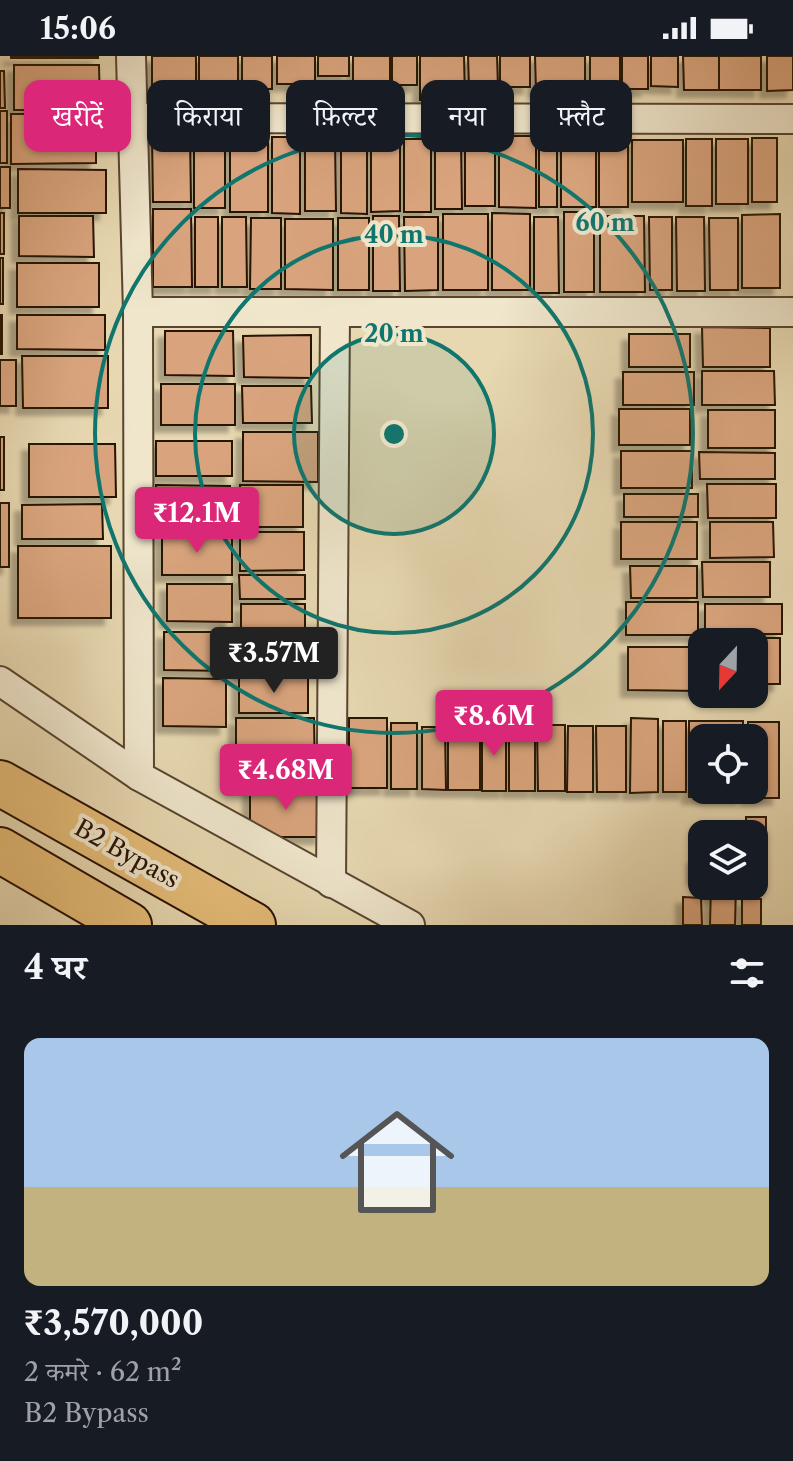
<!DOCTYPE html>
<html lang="hi">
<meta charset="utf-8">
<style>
body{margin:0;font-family:"Libre Caslon Text","Noto Serif Devanagari",serif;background:#20242c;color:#f1f3f6;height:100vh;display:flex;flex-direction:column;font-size:30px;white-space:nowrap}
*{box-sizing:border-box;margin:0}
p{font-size:26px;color:#9ea1a6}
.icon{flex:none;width:44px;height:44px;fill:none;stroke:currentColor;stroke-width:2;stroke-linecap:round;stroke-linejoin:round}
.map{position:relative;height:869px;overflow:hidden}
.sheet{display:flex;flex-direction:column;background:#171b24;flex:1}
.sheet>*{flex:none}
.guide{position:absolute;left:24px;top:24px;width:746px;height:72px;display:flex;gap:16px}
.needle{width:52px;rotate:202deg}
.buttons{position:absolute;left:688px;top:572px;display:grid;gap:16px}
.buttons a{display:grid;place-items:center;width:80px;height:80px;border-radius:16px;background:#171b24;box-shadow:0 2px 6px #0004;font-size:40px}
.price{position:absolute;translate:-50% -68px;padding:0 18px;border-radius:8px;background:#db2777;color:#fff;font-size:26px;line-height:52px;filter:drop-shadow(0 2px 4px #0008)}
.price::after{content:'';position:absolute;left:50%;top:48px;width:24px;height:18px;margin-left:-12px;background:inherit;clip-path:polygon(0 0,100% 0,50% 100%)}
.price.on{background:#222;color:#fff}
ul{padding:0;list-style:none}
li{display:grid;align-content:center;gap:16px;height:424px;padding:0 24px}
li+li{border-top:2px solid #363941}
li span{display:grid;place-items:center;height:248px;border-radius:16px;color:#555}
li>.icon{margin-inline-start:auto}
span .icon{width:144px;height:144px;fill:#fffc;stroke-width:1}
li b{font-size:34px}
h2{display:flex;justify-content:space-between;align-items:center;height:96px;padding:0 24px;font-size:34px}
.chip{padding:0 28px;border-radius:16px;background:#171b24;box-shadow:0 2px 6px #0004;font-size:28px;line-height:72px}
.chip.on{background:#db2777;color:#fff}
.status{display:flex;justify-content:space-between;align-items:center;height:56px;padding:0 40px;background:#171b24;direction:ltr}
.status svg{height:22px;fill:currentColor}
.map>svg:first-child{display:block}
</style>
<div class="status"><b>15:06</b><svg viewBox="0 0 49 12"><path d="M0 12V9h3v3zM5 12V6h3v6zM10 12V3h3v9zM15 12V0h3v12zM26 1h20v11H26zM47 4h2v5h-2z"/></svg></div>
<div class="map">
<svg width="793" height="869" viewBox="0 0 793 869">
<defs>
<filter id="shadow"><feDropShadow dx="-7" dy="7" stdDeviation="2" flood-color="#0004"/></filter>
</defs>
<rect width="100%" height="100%" fill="#e7d8b1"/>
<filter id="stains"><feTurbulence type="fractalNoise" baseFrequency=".0025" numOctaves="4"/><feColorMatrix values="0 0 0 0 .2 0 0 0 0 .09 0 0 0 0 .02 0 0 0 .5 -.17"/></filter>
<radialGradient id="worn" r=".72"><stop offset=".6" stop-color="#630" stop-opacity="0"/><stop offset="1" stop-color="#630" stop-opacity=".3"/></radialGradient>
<g fill="#d9a47d" stroke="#281204" stroke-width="2" filter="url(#shadow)">
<rect x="11" y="0" width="87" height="2"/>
<rect x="152" y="0" width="44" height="42"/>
<rect x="199" y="0" width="39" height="41"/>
<rect x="242" y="0" width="30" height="33"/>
<rect x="277" y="0" width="38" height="28"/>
<rect x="318" y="0" width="31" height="20"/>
<rect x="353" y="0" width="37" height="31"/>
<rect x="392" y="0" width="25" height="29"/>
<polygon points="420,0 464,0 465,44 420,44"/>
<polygon points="468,0 497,0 498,31 469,32"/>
<rect x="500" y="0" width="30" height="31"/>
<polygon points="535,0 585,0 585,35 536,35"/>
<rect x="590" y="0" width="30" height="34"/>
<rect x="622" y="0" width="26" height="33"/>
<polygon points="651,0 678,0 678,31 651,30"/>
<polygon points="683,0 719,0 719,34 684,34"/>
<rect x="719" y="0" width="42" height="34"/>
<polygon points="767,0 793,0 793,34 767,35"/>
<polygon points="14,9 99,9 100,54 14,54"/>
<polygon points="0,15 4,15 5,52 0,52"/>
<rect x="0" y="55" width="7" height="52"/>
<polygon points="11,58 96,58 96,107 11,108"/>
<rect x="561" y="77" width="35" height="74"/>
<polygon points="194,79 225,80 225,152 194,152"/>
<polygon points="152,80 190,80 191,146 153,146"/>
<rect x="230" y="80" width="38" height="76"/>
<polygon points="499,80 536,80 536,152 499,151"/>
<rect x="539" y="80" width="18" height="71"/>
<polygon points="272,81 300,81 300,158 272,157"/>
<rect x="465" y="82" width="30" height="68"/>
<rect x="599" y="82" width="29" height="69"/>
<rect x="752" y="82" width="25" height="64"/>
<rect x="404" y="83" width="27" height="73"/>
<rect x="686" y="83" width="26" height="67"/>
<rect x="716" y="83" width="32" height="65"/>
<polygon points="305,84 335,84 336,155 305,155"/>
<polygon points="371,84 400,84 400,155 371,156"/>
<rect x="632" y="84" width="51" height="62"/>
<polygon points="341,85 367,85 367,158 341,157"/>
<polygon points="435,85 461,85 462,153 435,153"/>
<rect x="0" y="111" width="10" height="41"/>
<polygon points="18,113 106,114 106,157 18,157"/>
<polygon points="153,153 191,153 192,231 153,231"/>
<rect x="564" y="156" width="30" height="80"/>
<rect x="0" y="157" width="4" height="41"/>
<polygon points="492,157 530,158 530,234 492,234"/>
<rect x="443" y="158" width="45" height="76"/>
<polygon points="780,158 780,232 742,232 742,159"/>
<polygon points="19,160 93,160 94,201 19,200"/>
<polygon points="373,160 399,160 400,235 373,235"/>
<polygon points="600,160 644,160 645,236 600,236"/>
<rect x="195" y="161" width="23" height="70"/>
<polygon points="222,161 246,161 247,231 222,231"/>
<polygon points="404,161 438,161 438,234 405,235"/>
<polygon points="534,161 558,161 559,237 534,237"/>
<polygon points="649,161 672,161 672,234 650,234"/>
<polygon points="676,161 704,161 705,235 677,235"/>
<polygon points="251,162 281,162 281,233 250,233"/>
<rect x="338" y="162" width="31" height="72"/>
<polygon points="709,162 738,162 738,234 710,234"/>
<polygon points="285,163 333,163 333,234 285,233"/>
<rect x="0" y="202" width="3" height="46"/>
<rect x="17" y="207" width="82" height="44"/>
<rect x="0" y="259" width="2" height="39"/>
<polygon points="17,259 105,259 105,294 17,293"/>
<polygon points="702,271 770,272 770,311 703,311"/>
<polygon points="165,275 233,275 234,320 165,319"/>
<rect x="629" y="278" width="61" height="33"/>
<polygon points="311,279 311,322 244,321 243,280"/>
<polygon points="22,300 108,300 108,352 23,352"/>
<rect x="0" y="304" width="16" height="46"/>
<polygon points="702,315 774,315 775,349 702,349"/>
<rect x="623" y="316" width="71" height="33"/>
<rect x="161" y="328" width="74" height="41"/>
<polygon points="242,330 311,330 312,367 243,367"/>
<rect x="619" y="353" width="71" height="36"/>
<rect x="708" y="354" width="67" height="38"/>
<polygon points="243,376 318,376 318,426 243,425"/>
<rect x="0" y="381" width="4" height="53"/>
<rect x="156" y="385" width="76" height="35"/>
<polygon points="29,388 115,388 116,441 29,441"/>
<rect x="621" y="395" width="71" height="37"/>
<polygon points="699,396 775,397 775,423 700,423"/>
<polygon points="707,428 776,428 776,462 708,462"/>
<polygon points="156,429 230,430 230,470 156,469"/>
<rect x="240" y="429" width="63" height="42"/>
<rect x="624" y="438" width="74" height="23"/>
<rect x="0" y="447" width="9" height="64"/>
<polygon points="102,448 103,483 22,483 22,449"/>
<rect x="621" y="466" width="76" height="37"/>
<polygon points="710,466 773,466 774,501 710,502"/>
<polygon points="240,476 304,476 304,514 240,515"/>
<rect x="162" y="479" width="70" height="40"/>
<rect x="18" y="490" width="93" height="72"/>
<polygon points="702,506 770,506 770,541 703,541"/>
<polygon points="630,510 697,510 697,542 631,542"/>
<polygon points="239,519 305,519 305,543 240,543"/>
<polygon points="167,528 232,528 232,566 167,565"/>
<rect x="626" y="546" width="72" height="33"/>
<rect x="241" y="548" width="64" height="31"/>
<rect x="705" y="548" width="77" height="30"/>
<polygon points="164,576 229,576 230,615 164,614"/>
<polygon points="707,582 780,582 780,628 754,628 754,586 707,586"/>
<polygon points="307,583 307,617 240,617 240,584"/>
<polygon points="628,591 702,591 702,635 628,634"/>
<rect x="239" y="621" width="69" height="36"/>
<polygon points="163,622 226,623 226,671 163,670"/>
<polygon points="236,662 314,662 315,721 236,720"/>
<rect x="349" y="662" width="38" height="70"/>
<polygon points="631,662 658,663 658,736 630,737"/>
<rect x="663" y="665" width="23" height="71"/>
<polygon points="689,665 743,665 743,682 702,682 702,734 743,734 743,741 689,741"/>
<polygon points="748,666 779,666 779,742 748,742 748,734 754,734 754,682 748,682"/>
<rect x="391" y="667" width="26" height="66"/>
<rect x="482" y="668" width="24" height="67"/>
<rect x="509" y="668" width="26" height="67"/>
<polygon points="537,669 565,669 565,735 538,735"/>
<rect x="448" y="670" width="32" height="64"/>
<polygon points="568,670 593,670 593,736 567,736"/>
<polygon points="596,670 626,670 626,736 597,736"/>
<polygon points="422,671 445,671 446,734 422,733"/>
<rect x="250" y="731" width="72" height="50"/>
<polygon points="746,761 766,761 766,795 754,795 754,778 746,778"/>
<polygon points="742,772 742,778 707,778 707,773"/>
<rect x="694" y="801" width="8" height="20"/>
<polygon points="711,830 736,830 735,869 710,869"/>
<polygon points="683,841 701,842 702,869 683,869"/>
<rect x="742" y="843" width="19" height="26"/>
</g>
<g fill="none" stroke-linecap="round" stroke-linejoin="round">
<g stroke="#58442f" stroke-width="32">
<g id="minor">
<polyline points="131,0 138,256 139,720"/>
<polyline points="132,62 793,63"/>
<polyline points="138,256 793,256"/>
<polyline points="0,625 139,720 410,869"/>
<polyline points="331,827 335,257"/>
</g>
</g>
<g stroke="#281204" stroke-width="48">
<g id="primary">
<polyline points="0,727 253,869"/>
<polyline points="0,794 129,869"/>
</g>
</g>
<use href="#minor" stroke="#efe6cc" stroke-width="28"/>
<use href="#primary" stroke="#e4bc78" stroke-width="44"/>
</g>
<circle cx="394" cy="378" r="100" fill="#0f766e" fill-opacity=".12"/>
<g fill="none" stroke="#0f766e" stroke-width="4">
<circle cx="394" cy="378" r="100"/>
<circle cx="394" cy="378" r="199"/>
<circle cx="394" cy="378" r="299"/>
</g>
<g text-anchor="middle" stroke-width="8" stroke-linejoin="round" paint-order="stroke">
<g font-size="24" fill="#281204" stroke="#efe6cc">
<text transform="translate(127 798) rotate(29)" y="8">B2 Bypass</text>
</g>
</g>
<circle cx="394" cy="378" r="12" fill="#0f766e" stroke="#efe6cc" stroke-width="4"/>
<g font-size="24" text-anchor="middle" font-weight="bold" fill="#0f766e" stroke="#efe6cc" stroke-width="8" stroke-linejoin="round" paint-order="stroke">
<text x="605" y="175">60 m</text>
<text x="394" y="187">40 m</text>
<text x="394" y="286">20 m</text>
</g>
<rect width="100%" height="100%" filter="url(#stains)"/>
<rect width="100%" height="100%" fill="url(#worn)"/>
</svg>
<div class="buttons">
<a><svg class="needle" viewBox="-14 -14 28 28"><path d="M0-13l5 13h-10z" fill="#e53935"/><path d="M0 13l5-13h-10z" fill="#9ea1a6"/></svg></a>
<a><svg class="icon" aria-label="locate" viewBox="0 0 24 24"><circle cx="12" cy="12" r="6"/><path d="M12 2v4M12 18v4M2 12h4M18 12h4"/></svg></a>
<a><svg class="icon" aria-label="layers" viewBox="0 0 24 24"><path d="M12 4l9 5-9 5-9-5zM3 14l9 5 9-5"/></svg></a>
</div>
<b class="price" style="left:197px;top:499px">₹12.1M</b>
<b class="price on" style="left:274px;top:639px">₹3.57M</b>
<b class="price" style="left:494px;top:702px">₹8.6M</b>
<b class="price" style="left:286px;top:756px">₹4.68M</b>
<div class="guide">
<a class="chip on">खरीदें</a>
<a class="chip">किराया</a>
<a class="chip">फ़िल्टर</a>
<a class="chip">नया</a>
<a class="chip">फ़्लैट</a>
</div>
</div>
<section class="sheet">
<h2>4 घर<svg class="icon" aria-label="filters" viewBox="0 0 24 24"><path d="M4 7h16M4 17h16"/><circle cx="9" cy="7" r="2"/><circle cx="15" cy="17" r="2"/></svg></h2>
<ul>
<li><span style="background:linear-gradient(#a9c7e8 60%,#c2b280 0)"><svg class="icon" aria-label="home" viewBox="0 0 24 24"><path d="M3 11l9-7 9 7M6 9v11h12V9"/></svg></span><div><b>₹3,570,000</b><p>2 कमरे · 62 m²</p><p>B2 Bypass</p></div></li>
</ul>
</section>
